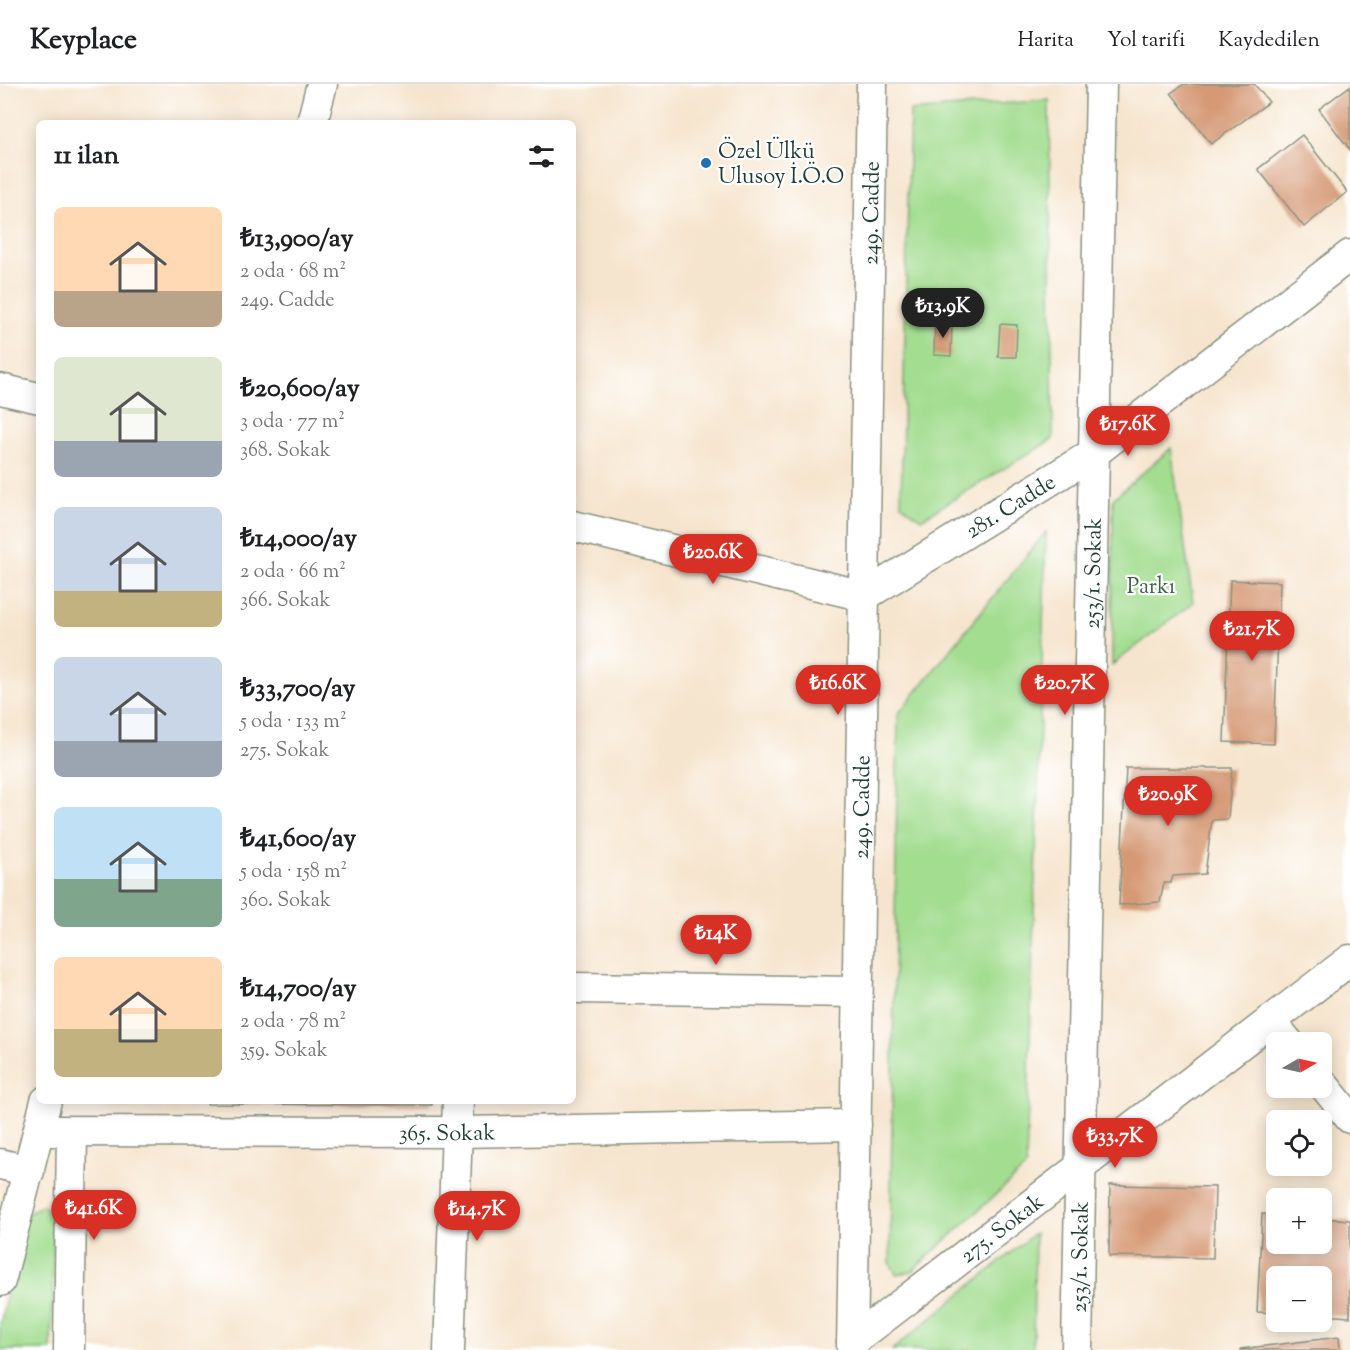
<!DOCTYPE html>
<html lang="tr">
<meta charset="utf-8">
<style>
body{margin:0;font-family:"Sorts Mill Goudy",serif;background:#f2f2f2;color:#202124;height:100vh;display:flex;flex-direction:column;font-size:22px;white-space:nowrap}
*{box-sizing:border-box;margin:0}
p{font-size:20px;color:#757577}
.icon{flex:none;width:33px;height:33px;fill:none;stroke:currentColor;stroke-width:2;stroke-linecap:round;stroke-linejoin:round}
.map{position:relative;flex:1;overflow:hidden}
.panel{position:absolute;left:36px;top:36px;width:540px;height:984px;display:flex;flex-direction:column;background:#fff;border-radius:9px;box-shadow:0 3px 15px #0003}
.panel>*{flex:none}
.needle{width:39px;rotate:81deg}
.tools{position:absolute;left:1266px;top:948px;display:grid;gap:12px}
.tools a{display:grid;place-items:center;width:66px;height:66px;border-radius:9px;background:#fff;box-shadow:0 3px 15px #0003;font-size:30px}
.price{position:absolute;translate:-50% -51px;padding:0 14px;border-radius:21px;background:#d93025;color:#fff;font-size:20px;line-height:39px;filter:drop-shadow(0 2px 3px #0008)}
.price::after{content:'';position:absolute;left:50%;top:36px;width:18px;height:14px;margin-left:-9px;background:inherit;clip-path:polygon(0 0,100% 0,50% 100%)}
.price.selected{background:#222;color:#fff}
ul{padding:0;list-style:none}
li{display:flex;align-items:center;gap:18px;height:150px;padding:0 18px}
li span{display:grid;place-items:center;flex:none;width:168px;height:120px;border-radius:9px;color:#555}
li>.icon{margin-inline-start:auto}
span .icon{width:72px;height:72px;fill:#fffc;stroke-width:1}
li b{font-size:26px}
h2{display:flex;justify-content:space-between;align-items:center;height:72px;padding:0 18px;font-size:26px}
header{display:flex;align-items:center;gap:36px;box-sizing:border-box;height:84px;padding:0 30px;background:#fff;border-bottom:2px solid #e0e0e0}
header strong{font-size:28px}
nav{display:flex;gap:33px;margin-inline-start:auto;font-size:21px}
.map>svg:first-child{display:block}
</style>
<header>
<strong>Keyplace</strong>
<nav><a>Harita</a><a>Yol tarifi</a><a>Kaydedilen</a></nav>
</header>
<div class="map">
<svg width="1350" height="1266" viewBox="0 0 1350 1266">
<rect width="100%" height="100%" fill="#fff"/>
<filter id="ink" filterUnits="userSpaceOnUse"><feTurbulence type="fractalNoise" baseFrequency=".0167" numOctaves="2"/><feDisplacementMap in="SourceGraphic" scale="12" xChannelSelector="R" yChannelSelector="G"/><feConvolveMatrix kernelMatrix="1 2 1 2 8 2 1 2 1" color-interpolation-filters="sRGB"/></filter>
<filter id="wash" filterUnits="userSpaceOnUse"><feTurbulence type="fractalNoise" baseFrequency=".008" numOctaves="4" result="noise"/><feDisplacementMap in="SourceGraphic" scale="24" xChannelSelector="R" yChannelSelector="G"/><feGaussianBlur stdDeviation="1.35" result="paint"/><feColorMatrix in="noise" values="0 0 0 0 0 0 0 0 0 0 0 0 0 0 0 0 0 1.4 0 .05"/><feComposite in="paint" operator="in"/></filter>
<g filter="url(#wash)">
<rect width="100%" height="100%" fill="#f6e5ce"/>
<g fill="#a3dd90" stroke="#618d62" stroke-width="1.5">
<polygon points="1049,16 1053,355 921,435 901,420 910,27"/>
<polygon points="1171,364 1193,519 1112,581 1113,415"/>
<polygon points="1046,448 1026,1083 911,1188 896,1190 890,1179 898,630"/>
<polygon points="42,1121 54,1130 51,1266 0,1266 0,1240 26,1131"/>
<polygon points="1035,1149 1033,1266 892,1266"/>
</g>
<g id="blocks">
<g fill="#d59975">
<polygon points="1184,0 1254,0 1269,18 1211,60 1171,9"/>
<polygon points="1350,2 1350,66 1319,25"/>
<polygon points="1302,51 1347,108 1304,143 1258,85"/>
<polygon points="935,238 952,239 951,272 934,271"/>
<polygon points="1000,240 1017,241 1016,273 998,273"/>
<polygon points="1230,496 1280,498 1274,660 1224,658"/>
<polygon points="1126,684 1232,684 1228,735 1212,736 1205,790 1173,792 1171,799 1164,799 1160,818 1119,821"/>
<polygon points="207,1017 432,1017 432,1021 207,1020"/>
<polygon points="1110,1101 1215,1103 1213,1174 1109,1172"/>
<polygon points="1262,1130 1276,1131 1276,1160 1322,1160 1322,1134 1350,1136 1350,1233 1322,1231 1322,1192 1276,1192 1276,1229 1257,1228"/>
<polygon points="1339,1253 1340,1266 1241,1266 1241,1265"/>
</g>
</g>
</g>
<g filter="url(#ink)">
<use href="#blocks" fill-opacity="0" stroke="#8a9181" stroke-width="1.5"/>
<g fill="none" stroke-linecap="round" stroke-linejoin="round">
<g stroke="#8a9181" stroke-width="33">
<g id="minor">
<polyline points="312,39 322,0"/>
<polyline points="0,305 39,314"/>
<path id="s1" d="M573,442L864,512L1094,369L1350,171"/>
<polyline points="573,904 857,908"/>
<polyline points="1270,937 1288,958"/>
<polyline points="1322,999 1350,1034"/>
<path id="s2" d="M39,1047L457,1048L856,1041"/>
<polyline points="0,1080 29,1087"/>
<polyline points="0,1197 46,1017"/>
<path id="s3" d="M852,1258L1350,876"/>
<polyline points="69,1266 72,1048"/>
<polyline points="449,1266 458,1017"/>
<path id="s4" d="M852,1266L872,0"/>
<path id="s5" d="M1077,1266L1101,0"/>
</g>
</g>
<use href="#minor" stroke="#fff" stroke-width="30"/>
</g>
</g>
<circle fill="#1f6fb2" stroke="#fff" stroke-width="2" cx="706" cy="79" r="6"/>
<g text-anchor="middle" stroke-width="4.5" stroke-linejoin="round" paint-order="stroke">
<g font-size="22" fill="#1f3d34" stroke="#fff" text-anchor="start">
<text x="718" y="74">Özel Ülkü<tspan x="718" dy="25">Ulusoy İ.Ö.O</tspan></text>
</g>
<g font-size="22" fill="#1f3d34" stroke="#fff">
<text dy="8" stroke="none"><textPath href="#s4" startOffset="1137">249. Cadde</textPath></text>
<text dy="8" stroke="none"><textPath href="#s1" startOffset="471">281. Cadde</textPath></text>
<text dy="8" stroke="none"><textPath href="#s5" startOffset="777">253/1. Sokak</textPath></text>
<text dy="8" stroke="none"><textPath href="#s4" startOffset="543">249. Cadde</textPath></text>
<text dy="8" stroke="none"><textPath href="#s2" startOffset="408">365. Sokak</textPath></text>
<text dy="8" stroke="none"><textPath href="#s3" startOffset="188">275. Sokak</textPath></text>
<text dy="8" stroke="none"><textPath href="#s5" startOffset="93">253/1. Sokak</textPath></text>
</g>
<g font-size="22" fill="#40654b" stroke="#fff">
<text x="1151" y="509">Parkı</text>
</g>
</g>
</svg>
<div class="tools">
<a><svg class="needle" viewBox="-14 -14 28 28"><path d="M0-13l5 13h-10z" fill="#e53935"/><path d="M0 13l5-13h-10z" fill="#757577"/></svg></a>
<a><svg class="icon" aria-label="locate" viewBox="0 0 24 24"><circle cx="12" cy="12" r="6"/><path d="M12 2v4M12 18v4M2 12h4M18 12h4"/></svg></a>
<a>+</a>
<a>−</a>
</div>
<b class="price selected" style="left:943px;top:255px">₺13.9K</b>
<b class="price" style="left:1128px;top:373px">₺17.6K</b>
<b class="price" style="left:713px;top:501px">₺20.6K</b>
<b class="price" style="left:1252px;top:578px">₺21.7K</b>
<b class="price" style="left:838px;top:632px">₺16.6K</b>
<b class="price" style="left:1065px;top:632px">₺20.7K</b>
<b class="price" style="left:1168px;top:743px">₺20.9K</b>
<b class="price" style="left:716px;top:882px">₺14K</b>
<b class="price" style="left:1115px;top:1085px">₺33.7K</b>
<b class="price" style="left:94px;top:1157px">₺41.6K</b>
<b class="price" style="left:477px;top:1158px">₺14.7K</b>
<section class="panel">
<h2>11 ilan<svg class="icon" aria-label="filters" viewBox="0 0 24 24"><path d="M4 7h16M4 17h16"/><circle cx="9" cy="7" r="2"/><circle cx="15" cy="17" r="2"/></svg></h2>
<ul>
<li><span style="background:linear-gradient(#ffd9b3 70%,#b9a48a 0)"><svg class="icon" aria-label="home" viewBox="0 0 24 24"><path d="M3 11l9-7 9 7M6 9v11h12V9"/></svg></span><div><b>₺13,900/ay</b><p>2 oda · 68 m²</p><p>249. Cadde</p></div></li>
<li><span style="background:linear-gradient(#dfe7d0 70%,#9aa5b1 0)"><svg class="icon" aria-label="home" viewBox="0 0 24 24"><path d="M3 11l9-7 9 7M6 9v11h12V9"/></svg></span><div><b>₺20,600/ay</b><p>3 oda · 77 m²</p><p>368. Sokak</p></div></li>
<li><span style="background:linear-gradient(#c9d6e8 70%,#c2b280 0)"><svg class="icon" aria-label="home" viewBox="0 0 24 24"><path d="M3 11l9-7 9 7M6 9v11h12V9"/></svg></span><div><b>₺14,000/ay</b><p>2 oda · 66 m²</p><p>366. Sokak</p></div></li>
<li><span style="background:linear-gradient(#c9d6e8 70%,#9aa5b1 0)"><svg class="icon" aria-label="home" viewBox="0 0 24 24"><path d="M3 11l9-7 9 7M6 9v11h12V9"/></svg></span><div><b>₺33,700/ay</b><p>5 oda · 133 m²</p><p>275. Sokak</p></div></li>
<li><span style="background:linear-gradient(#bfe0f5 60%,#7fa58c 0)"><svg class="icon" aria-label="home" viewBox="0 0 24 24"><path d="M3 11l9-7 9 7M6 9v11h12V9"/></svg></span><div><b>₺41,600/ay</b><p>5 oda · 158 m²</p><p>360. Sokak</p></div></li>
<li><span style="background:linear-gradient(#ffd9b3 60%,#c2b280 0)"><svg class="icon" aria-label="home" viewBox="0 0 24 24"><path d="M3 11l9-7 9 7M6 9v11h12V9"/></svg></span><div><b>₺14,700/ay</b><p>2 oda · 78 m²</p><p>359. Sokak</p></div></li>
</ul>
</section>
</div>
